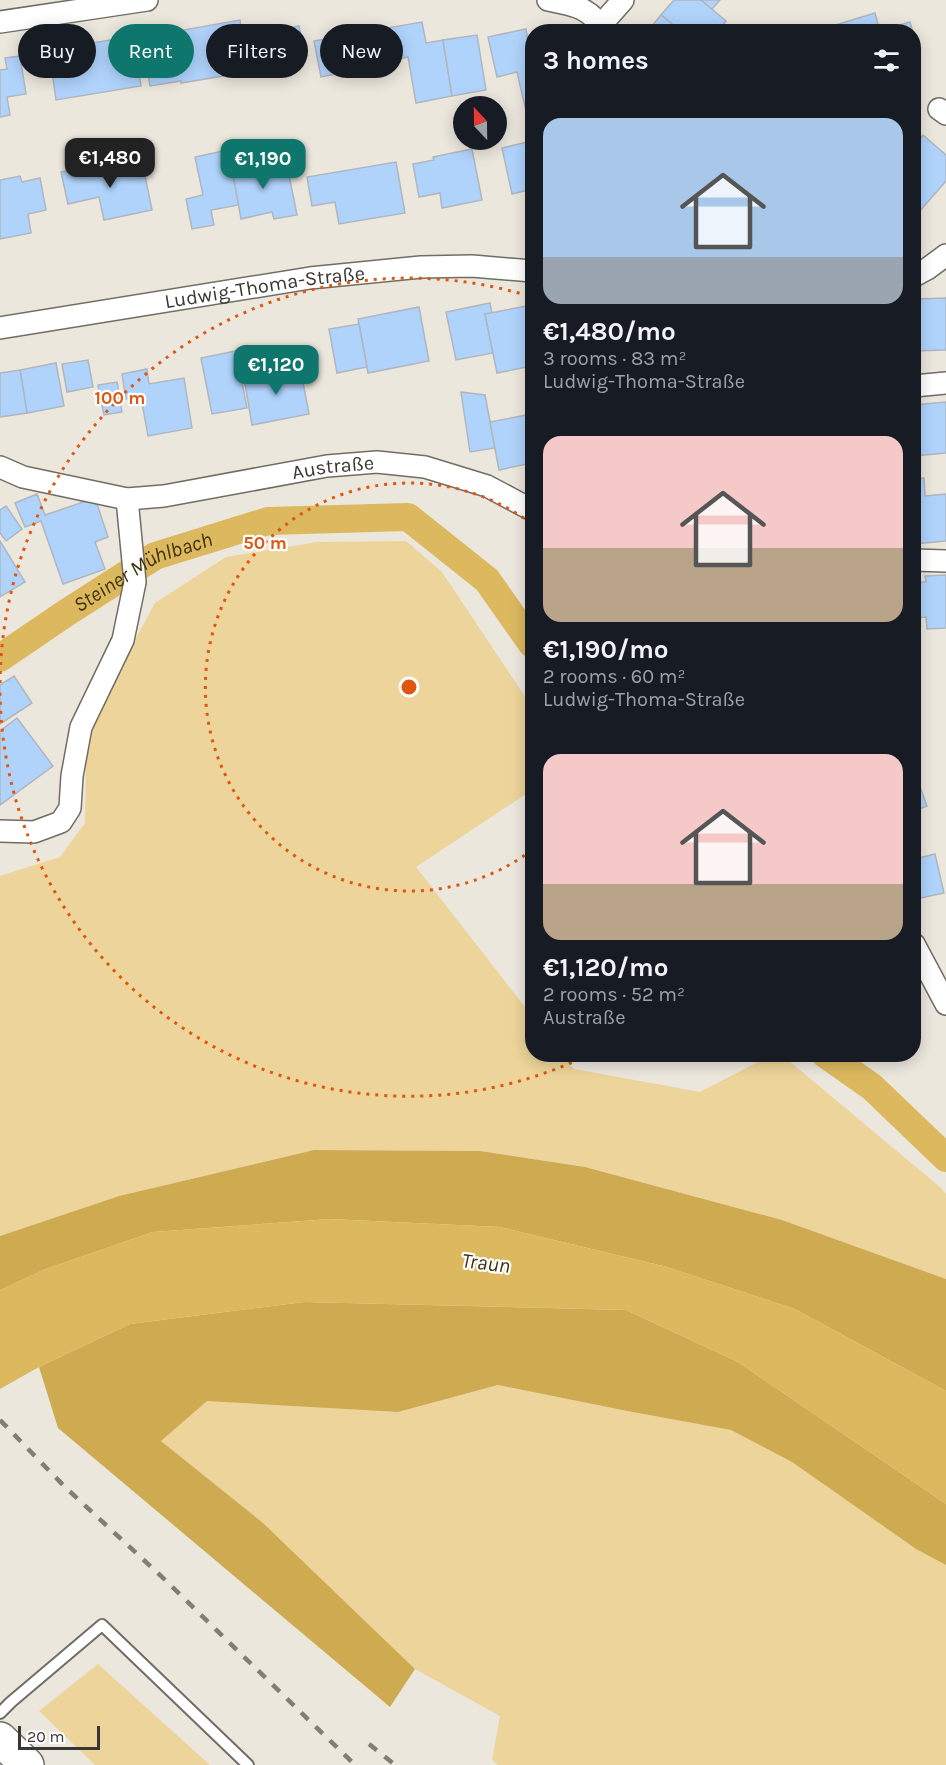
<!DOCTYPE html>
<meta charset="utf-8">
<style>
body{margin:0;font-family:Karla,sans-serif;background:#20242c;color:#f1f3f6;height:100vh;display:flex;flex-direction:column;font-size:22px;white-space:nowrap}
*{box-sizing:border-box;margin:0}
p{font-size:20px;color:#9ea1a6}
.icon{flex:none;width:33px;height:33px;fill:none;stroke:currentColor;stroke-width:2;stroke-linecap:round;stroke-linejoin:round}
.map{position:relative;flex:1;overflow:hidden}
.panel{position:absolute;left:525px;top:24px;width:396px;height:1038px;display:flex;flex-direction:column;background:#171b24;border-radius:24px;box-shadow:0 3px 15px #0003}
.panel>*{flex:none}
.banner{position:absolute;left:18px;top:24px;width:417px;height:54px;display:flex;gap:12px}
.needle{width:39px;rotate:338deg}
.buttons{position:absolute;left:453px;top:96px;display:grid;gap:12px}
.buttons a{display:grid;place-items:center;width:54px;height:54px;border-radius:50%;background:#171b24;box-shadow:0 3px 15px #0003;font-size:30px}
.scale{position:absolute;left:18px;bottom:15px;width:82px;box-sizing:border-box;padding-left:6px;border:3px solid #393733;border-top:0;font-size:16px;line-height:21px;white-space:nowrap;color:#393733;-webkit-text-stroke:4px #fff;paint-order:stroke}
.price{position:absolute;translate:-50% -51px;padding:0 14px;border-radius:12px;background:#0f766e;color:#fff;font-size:20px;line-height:39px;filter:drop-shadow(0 2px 3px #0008)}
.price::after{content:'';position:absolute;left:50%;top:36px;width:18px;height:14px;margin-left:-9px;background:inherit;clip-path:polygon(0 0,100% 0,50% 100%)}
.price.selected{background:#222;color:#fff}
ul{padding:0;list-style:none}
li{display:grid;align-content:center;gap:12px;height:318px;padding:0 18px}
li span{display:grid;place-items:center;height:186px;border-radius:18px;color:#555}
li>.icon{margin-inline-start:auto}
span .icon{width:108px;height:108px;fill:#fffc;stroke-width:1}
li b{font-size:26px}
h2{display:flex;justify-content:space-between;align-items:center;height:72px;padding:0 18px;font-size:26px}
.tag{padding:0 21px;border-radius:27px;background:#171b24;box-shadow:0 3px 15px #0003;font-size:21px;line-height:54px}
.tag.selected{background:#0f766e;color:#fff}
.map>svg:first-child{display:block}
</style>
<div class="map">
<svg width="946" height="1765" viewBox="0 0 946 1765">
<rect width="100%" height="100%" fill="#ece7dd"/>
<g fill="#ecd49a">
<polygon points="406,541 442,572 532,707 532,790 416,867 532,1016 532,1054 563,1055 574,1069 700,1092 771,1055 782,1055 940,1187 946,1194 946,1279 782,1220 585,1167 480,1151 314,1150 119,1196 0,1236 0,876 60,857 85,823 86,758 99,706 155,603 226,557 317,542"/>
<polygon points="498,1385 627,1411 732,1430 792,1462 916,1549 946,1565 946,1765 498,1765 492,1760 500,1716 415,1669 263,1523 161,1441 207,1400 398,1412"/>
<polygon points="98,1664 210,1765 95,1765 39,1711"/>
</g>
<g fill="#ceab51">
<polygon points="314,1150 480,1151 585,1167 782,1220 946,1279 946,1391 795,1309 667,1267 500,1227 330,1219 153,1232 43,1270 0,1290 0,1236 119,1196"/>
<polygon points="304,1302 626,1310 738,1362 946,1504 946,1565 916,1549 792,1462 731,1430 627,1411 498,1385 398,1412 207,1401 161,1441 263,1523 415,1669 390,1707 58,1428 39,1367 130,1324"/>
</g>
<polygon fill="#dcb85f" points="330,1219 500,1227 667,1267 795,1309 946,1391 946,1504 738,1362 626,1310 304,1302 130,1324 39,1367 0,1389 0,1290 43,1270 153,1232"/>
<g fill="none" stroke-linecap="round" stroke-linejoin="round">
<g stroke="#dcb85f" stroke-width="28">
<path id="s1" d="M0,658L66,613L155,556L268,521L408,517L487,580L532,644"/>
<polyline points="825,1054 872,1087 946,1158"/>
</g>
</g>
<g fill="#b0d3fc" stroke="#afb6bf" stroke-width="1.5">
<polygon points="674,0 701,0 726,21 717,32 682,32 661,15"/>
<polygon points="701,0 720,0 712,9"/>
<polygon points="875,13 880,32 819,32 819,30"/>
<polygon points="661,15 682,32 647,32"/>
<polygon points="240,20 248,72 181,83 181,81 150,86 144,50 174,45 172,32"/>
<polygon points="422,22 426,43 443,40 452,96 416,103 408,57 393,60 387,28"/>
<polygon points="910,22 913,32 880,31"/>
<polygon points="299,26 305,56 285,60 280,30"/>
<polygon points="526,29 528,41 532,40 532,109 526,111 517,72 497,77 488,37"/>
<polygon points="362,32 369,68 321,77 314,41"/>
<polygon points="914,33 919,53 914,54"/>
<polygon points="477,35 486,90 452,96 443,40"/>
<polygon points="110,40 112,54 136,50 141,86 56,100 49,50"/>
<polygon points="20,56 26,94 7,97 10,115 0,117 0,70 7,69 5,58"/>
<polygon points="923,135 946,155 946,181 919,212 914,207 914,146"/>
<polygon points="532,141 532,189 512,194 502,148"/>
<polygon points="472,149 482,200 442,208 440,193 419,197 413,164 434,160 433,157"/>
<polygon points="228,150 239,205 211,210 214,225 192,229 186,199 203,195 195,157"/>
<polygon points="265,156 269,173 288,170 297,215 274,219 272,212 241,219 231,163"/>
<polygon points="142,161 152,210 104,220 99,197 68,204 61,172 94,165 95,171"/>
<polygon points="396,162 405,213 339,224 335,202 312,206 307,177"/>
<polygon points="20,176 22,182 40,178 46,210 28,214 31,233 0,239 0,180"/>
<polygon points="946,298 946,350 914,351 914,299"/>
<polygon points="490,303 492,313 485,314 493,353 456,360 446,312"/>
<polygon points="532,305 532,366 497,373 485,314"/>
<polygon points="419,307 429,361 368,373 358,319"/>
<polygon points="359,324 367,367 337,373 329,329"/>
<polygon points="236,351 247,408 212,414 201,358"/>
<polygon points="88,360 93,387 67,392 62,364"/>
<polygon points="56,363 64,406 27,413 20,370"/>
<polygon points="300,367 309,414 252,425 244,378"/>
<polygon points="147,369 149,384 184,378 192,428 148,436 141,397 126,399 122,374"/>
<polygon points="20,370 27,413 0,417 0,373"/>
<polygon points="117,382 122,412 104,415 98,385"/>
<polygon points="461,392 485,395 495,448 470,452"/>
<polygon points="946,402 946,453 914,456 914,404 914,405"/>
<polygon points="532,414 532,463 499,470 490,422"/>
<polygon points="924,478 925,496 946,494 946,541 914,544 914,479"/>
<polygon points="37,494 45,515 95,498 108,537 95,542 105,569 63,584 41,521 25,527 15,503"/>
<polygon points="6,506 22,529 6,541 0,533 0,510"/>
<polygon points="0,541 25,582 0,597"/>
<polygon points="946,575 946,628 927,629 926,617 914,618 914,582 926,582 925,576"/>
<polygon points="14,676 32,703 0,724 0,685"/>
<polygon points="17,718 53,766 0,805 0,731"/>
<polygon points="914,770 927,806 914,811"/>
<polygon points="935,854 944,893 916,899 914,886 914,859"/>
</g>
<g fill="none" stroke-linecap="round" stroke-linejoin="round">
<g stroke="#716d64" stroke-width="14">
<polyline id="lane" points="0,1713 11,1702 102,1625 248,1765"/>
</g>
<g stroke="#716d64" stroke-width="24">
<g id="street">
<path d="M548,0C574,5 590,7 605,32"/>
<polyline points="0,22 147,0"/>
<polyline points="601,25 623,0"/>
<polyline points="939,109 946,114"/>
<polyline points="914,276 927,269 946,255"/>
<path id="s2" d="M0,328L310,278L421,267L472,266L532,271"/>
<polyline points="914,386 946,383"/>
<path id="s3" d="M0,467L23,477L127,499L164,496L327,466L377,462L425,467L487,486L532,510"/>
<polyline points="914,560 946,561"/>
<polyline points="0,831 34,832 61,822 70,808 72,776 81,727 123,640 135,582 127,499"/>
<polyline points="914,944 946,1004"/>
</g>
</g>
<g stroke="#716d64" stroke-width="36">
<polyline id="primary" points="0,1739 27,1765"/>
</g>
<use href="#lane" stroke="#fff" stroke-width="10"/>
<use href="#street" stroke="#fff" stroke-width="21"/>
<use href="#primary" stroke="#fff" stroke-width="33"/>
<g stroke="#817e78" stroke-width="4.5" stroke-dasharray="10 10" stroke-linecap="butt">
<polyline points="0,1420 65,1487 161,1576 355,1765"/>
<polyline points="369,1744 395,1765"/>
</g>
</g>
<g fill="none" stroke="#df570e" stroke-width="3" stroke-dasharray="3 6">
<path d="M532 850A204 204 0 1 1 532 524"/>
<path d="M588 1055A409 409 0 0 1 0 691M0 683A409 409 0 0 1 532 297"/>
</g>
<g text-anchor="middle" stroke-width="4.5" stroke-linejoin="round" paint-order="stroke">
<g font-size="20" fill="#393733" stroke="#fff">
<text dy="7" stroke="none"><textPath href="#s2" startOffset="268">Ludwig-Thoma-Straße</textPath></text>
<text dy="7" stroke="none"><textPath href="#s3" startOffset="340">Austraße</textPath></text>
</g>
<g font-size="21" font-style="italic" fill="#41320a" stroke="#fff">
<text dy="7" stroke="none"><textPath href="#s1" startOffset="168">Steiner Mühlbach</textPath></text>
<text transform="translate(486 1263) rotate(7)" y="7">Traun</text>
</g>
</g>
<circle cx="409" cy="687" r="9" fill="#df570e" stroke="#fff" stroke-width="3"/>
<g font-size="18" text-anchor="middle" font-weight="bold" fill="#df570e" stroke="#fff" stroke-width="4.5" stroke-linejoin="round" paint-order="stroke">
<text x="120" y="404">100 m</text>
<text x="265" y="549">50 m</text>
</g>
</svg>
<div class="buttons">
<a><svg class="needle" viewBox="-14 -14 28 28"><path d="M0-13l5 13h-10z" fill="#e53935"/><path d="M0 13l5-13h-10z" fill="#9ea1a6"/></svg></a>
</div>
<div class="scale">20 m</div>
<b class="price selected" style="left:110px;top:189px">€1,480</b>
<b class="price" style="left:263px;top:190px">€1,190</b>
<b class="price" style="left:276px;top:396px">€1,120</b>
<div class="banner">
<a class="tag">Buy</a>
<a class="tag selected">Rent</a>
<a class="tag">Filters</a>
<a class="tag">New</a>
</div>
<section class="panel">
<h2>3 homes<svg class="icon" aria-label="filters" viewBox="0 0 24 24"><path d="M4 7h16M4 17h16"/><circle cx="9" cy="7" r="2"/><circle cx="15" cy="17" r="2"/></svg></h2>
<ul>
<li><span style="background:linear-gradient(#a9c7e8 75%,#9aa5b1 0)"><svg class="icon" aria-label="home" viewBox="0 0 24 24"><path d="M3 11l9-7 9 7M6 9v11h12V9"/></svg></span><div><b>€1,480/mo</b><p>3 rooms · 83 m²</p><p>Ludwig-Thoma-Straße</p></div></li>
<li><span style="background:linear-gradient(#f6c9c9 60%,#b9a48a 0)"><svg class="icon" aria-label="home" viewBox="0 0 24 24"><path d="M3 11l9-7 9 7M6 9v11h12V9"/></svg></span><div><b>€1,190/mo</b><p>2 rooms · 60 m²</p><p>Ludwig-Thoma-Straße</p></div></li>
<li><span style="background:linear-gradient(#f6c9c9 70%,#b9a48a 0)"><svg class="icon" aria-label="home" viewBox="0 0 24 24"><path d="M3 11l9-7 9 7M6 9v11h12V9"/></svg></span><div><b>€1,120/mo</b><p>2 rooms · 52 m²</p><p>Austraße</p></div></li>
</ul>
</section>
</div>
